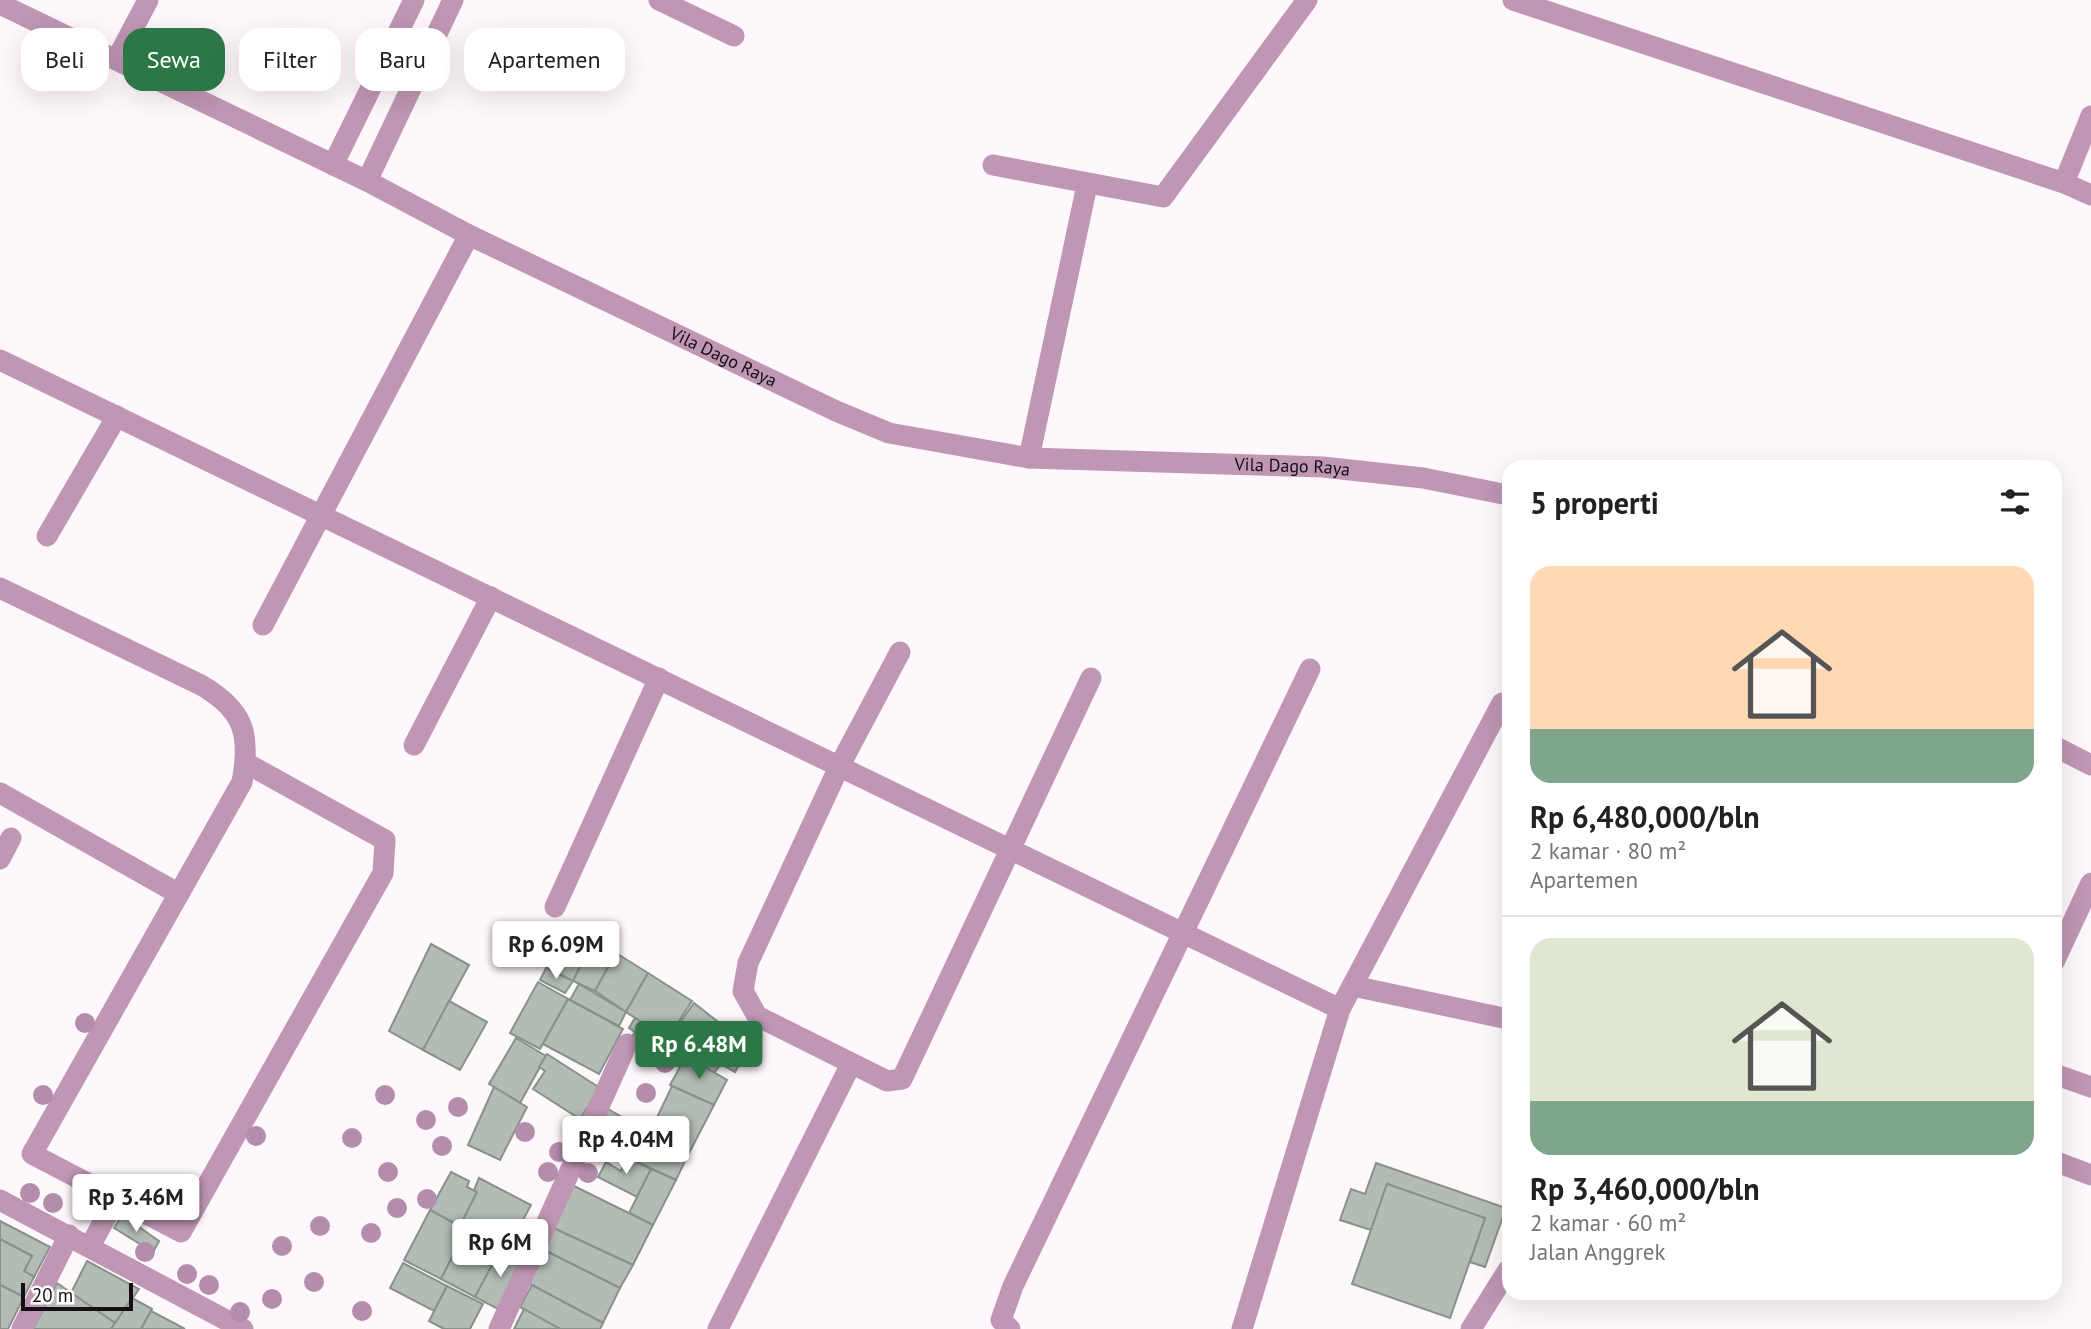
<!DOCTYPE html>
<html lang="id">
<meta charset="utf-8">
<style>
body{margin:0;font-family:"PT Sans",sans-serif;background:#f2f2f2;color:#202124;height:100vh;display:flex;flex-direction:column;font-size:26px;white-space:nowrap}
*{box-sizing:border-box;margin:0}
p{font-size:23px;color:#757577}
.icon{flex:none;width:38px;height:38px;fill:none;stroke:currentColor;stroke-width:2;stroke-linecap:round;stroke-linejoin:round}
.map{position:relative;flex:1;overflow:hidden}
.panel{position:absolute;left:1502px;top:460px;width:560px;height:840px;display:flex;flex-direction:column;background:#fff;border-radius:21px;box-shadow:0 7px 28px #0002}
.panel>*{flex:none}
.top-card{position:absolute;left:21px;top:28px;width:665px;height:63px;display:flex;gap:14px}
.scale{position:absolute;left:21px;bottom:18px;width:112px;box-sizing:border-box;padding-left:7px;border:4px solid #130f12;border-top:0;font-size:19px;line-height:24px;white-space:nowrap;color:#130f12;-webkit-text-stroke:5px #fff;paint-order:stroke}
.price{position:absolute;translate:-50% -60px;padding:0 16px;border-radius:7px;background:#fff;color:#222;font-size:23px;line-height:46px;filter:drop-shadow(0 2px 4px #0008)}
.price::after{content:'';position:absolute;left:50%;top:42px;width:21px;height:16px;margin-left:-10px;background:inherit;clip-path:polygon(0 0,100% 0,50% 100%)}
.price.selected{background:#2c7745;color:#fff}
ul{padding:0;list-style:none}
li{display:grid;align-content:center;gap:14px;height:371px;padding:0 28px}
li+li{border-top:2px solid #e0e0e0}
li span{display:grid;place-items:center;height:217px;border-radius:21px;color:#555}
li>.icon{margin-inline-start:auto}
span .icon{width:126px;height:126px;fill:#fffc;stroke-width:1}
li b{font-size:30px}
h2{display:flex;justify-content:space-between;align-items:center;height:84px;padding:0 28px;font-size:30px}
.pill{padding:0 24px;border-radius:21px;background:#fff;box-shadow:0 7px 28px #0002;font-size:24px;line-height:63px}
.pill.selected{background:#2c7745;color:#fff}
.map>svg:first-child{display:block}
</style>
<div class="map">
<svg width="2091" height="1329" viewBox="0 0 2091 1329">
<rect width="100%" height="100%" fill="#fef7fc"/>
<g fill="#b2bcb4" stroke="#88928a" stroke-width="2">
<polygon points="565,926 593,940 573,981 546,968"/>
<polygon points="593,940 616,953 595,991 573,981"/>
<polygon points="431,944 469,965 423,1050 389,1031"/>
<polygon points="616,953 648,973 626,1012 595,991"/>
<polygon points="546,968 573,981 565,993 540,980"/>
<polygon points="648,973 692,1001 653,1060 636,1048 649,1027 626,1012"/>
<polygon points="538,982 568,999 540,1049 510,1033"/>
<polygon points="579,984 626,1012 619,1026 570,1000"/>
<polygon points="568,999 623,1029 599,1074 543,1044"/>
<polygon points="449,1001 487,1022 460,1070 423,1050"/>
<polygon points="694,1003 740,1039 734,1048 744,1055 735,1072 721,1064 714,1073 665,1043"/>
<polygon points="635,1018 649,1027 636,1048 629,1041 635,1032 629,1028"/>
<polygon points="516,1038 546,1056 520,1103 489,1084"/>
<polygon points="547,1054 600,1088 580,1119 533,1089 545,1071 539,1067"/>
<polygon points="686,1056 727,1080 714,1105 670,1085"/>
<polygon points="672,1086 714,1105 688,1155 650,1132"/>
<polygon points="494,1087 527,1107 500,1160 468,1145"/>
<polygon points="608,1109 688,1155 676,1180 592,1141"/>
<polygon points="627,1157 651,1169 637,1197 598,1177 606,1162 621,1171"/>
<polygon points="1376,1163 1506,1208 1485,1267 1470,1262 1485,1218 1387,1184 1371,1230 1340,1220 1351,1189 1365,1194"/>
<polygon points="651,1169 676,1180 653,1225 629,1213"/>
<polygon points="451,1172 469,1181 467,1187 477,1192 460,1226 430,1210"/>
<polygon points="479,1178 531,1205 507,1251 460,1226 477,1192 474,1190"/>
<polygon points="570,1184 653,1225 633,1265 549,1226"/>
<polygon points="1387,1184 1485,1218 1450,1318 1352,1284"/>
<polygon points="430,1210 466,1230 441,1279 404,1260"/>
<polygon points="122,1215 159,1241 153,1252 114,1228"/>
<polygon points="0,1221 50,1247 34,1277 24,1271 32,1256 0,1239"/>
<polygon points="549,1226 633,1265 620,1288 544,1250"/>
<polygon points="466,1230 501,1248 475,1297 441,1279"/>
<polygon points="0,1239 32,1256 24,1271 34,1277 24,1297 0,1285"/>
<polygon points="501,1248 524,1260 500,1310 475,1297"/>
<polygon points="544,1250 620,1288 603,1323 526,1282"/>
<polygon points="87,1261 139,1289 115,1323 71,1293"/>
<polygon points="403,1263 447,1286 434,1311 390,1288"/>
<polygon points="57,1283 115,1323 111,1329 33,1329"/>
<polygon points="0,1285 24,1297 8,1329 0,1329"/>
<polygon points="532,1285 603,1323 600,1329 560,1329 520,1307"/>
<polygon points="447,1286 483,1304 470,1329 444,1329 429,1321"/>
<polygon points="132,1298 152,1309 141,1329 111,1329"/>
<polygon points="524,1309 560,1329 514,1329"/>
<polygon points="151,1311 185,1329 141,1329"/>
</g>
<g fill="none" stroke-linecap="round" stroke-linejoin="round">
<g stroke="#bf96b4" stroke-width="21">
<polyline points="659,0 734,36"/>
<polyline points="1513,0 2064,183 2091,195"/>
<path id="s1" d="M0,4L367,181L469,235L836,411L889,433L1029,458L1323,467L1423,478L1508,495"/>
<polyline points="117,59 148,0"/>
<polyline points="333,165 414,0"/>
<polyline points="993,165 1163,197 1307,0"/>
<polyline points="367,181 453,0"/>
<polyline points="2064,183 2091,116"/>
<polyline points="0,360 1340,1009"/>
<polyline points="1029,458 1087,185"/>
<polyline points="47,536 117,416"/>
<path d="M0,588L201,685C244,710 251,734 242,782L32,1154L181,1232L383,873L385,840L246,763"/>
<polyline points="263,625 469,235"/>
<polyline points="900,652 839,767 748,963 743,991 757,1016 887,1081 902,1079 1091,678"/>
<polyline points="414,745 491,597"/>
<polyline points="2054,746 2091,765"/>
<polyline points="0,793 179,894"/>
<polyline points="0,859 11,838"/>
<polyline points="555,907 659,678"/>
<polyline points="2054,962 2091,883"/>
<polyline points="1353,986 1508,1019"/>
<polyline points="2054,1074 2091,1087"/>
<polyline points="2054,1161 2091,1175"/>
<polyline points="0,1200 243,1329"/>
<polyline points="90,1246 116,1199"/>
<polyline points="22,1329 69,1235"/>
<polyline points="499,1329 627,1044"/>
<polyline points="718,1329 851,1064"/>
<polyline points="1010,1329 1001,1320 1013,1286 1310,669"/>
<polyline points="1242,1329 1340,1009 1502,703"/>
<polyline points="1471,1329 1508,1270"/>
</g>
</g>
<g fill="#b38dab">
<circle cx="85" cy="1023" r="10"/>
<circle cx="665" cy="1063" r="10"/>
<circle cx="646" cy="1093" r="10"/>
<circle cx="43" cy="1095" r="10"/>
<circle cx="385" cy="1095" r="10"/>
<circle cx="458" cy="1107" r="10"/>
<circle cx="426" cy="1120" r="10"/>
<circle cx="525" cy="1132" r="10"/>
<circle cx="256" cy="1136" r="10"/>
<circle cx="352" cy="1138" r="10"/>
<circle cx="442" cy="1146" r="10"/>
<circle cx="559" cy="1152" r="10"/>
<circle cx="388" cy="1172" r="10"/>
<circle cx="548" cy="1172" r="10"/>
<circle cx="588" cy="1173" r="10"/>
<circle cx="30" cy="1193" r="10"/>
<circle cx="427" cy="1199" r="10"/>
<circle cx="53" cy="1203" r="10"/>
<circle cx="397" cy="1208" r="10"/>
<circle cx="168" cy="1209" r="10"/>
<circle cx="320" cy="1226" r="10"/>
<circle cx="371" cy="1233" r="10"/>
<circle cx="282" cy="1246" r="10"/>
<circle cx="145" cy="1252" r="10"/>
<circle cx="187" cy="1274" r="10"/>
<circle cx="314" cy="1282" r="10"/>
<circle cx="209" cy="1285" r="10"/>
<circle cx="272" cy="1299" r="10"/>
<circle cx="362" cy="1311" r="10"/>
<circle cx="240" cy="1312" r="10"/>
</g>
<g text-anchor="middle" stroke-width="5" stroke-linejoin="round" paint-order="stroke">
<g font-size="18" fill="#130f12" stroke="#fff">
<text dy="6" stroke="none"><textPath href="#s1" startOffset="805">Vila Dago Raya</textPath></text>
<text dy="6" stroke="none"><textPath href="#s1" startOffset="1393">Vila Dago Raya</textPath></text>
</g>
</g>
</svg>
<div class="scale">20 m</div>
<b class="price" style="left:556px;top:981px">Rp 6.09M</b>
<b class="price selected" style="left:699px;top:1081px">Rp 6.48M</b>
<b class="price" style="left:626px;top:1176px">Rp 4.04M</b>
<b class="price" style="left:136px;top:1234px">Rp 3.46M</b>
<b class="price" style="left:500px;top:1279px">Rp 6M</b>
<div class="top-card">
<a class="pill">Beli</a>
<a class="pill selected">Sewa</a>
<a class="pill">Filter</a>
<a class="pill">Baru</a>
<a class="pill">Apartemen</a>
</div>
<section class="panel">
<h2>5 properti<svg class="icon" aria-label="filters" viewBox="0 0 24 24"><path d="M4 7h16M4 17h16"/><circle cx="9" cy="7" r="2"/><circle cx="15" cy="17" r="2"/></svg></h2>
<ul>
<li><span style="background:linear-gradient(#ffd9b3 75%,#7fa58c 0)"><svg class="icon" aria-label="home" viewBox="0 0 24 24"><path d="M3 11l9-7 9 7M6 9v11h12V9"/></svg></span><div><b>Rp 6,480,000/bln</b><p>2 kamar · 80 m²</p><p>Apartemen</p></div></li>
<li><span style="background:linear-gradient(#dfe7d0 75%,#7fa58c 0)"><svg class="icon" aria-label="home" viewBox="0 0 24 24"><path d="M3 11l9-7 9 7M6 9v11h12V9"/></svg></span><div><b>Rp 3,460,000/bln</b><p>2 kamar · 60 m²</p><p>Jalan Anggrek</p></div></li>
</ul>
</section>
</div>
